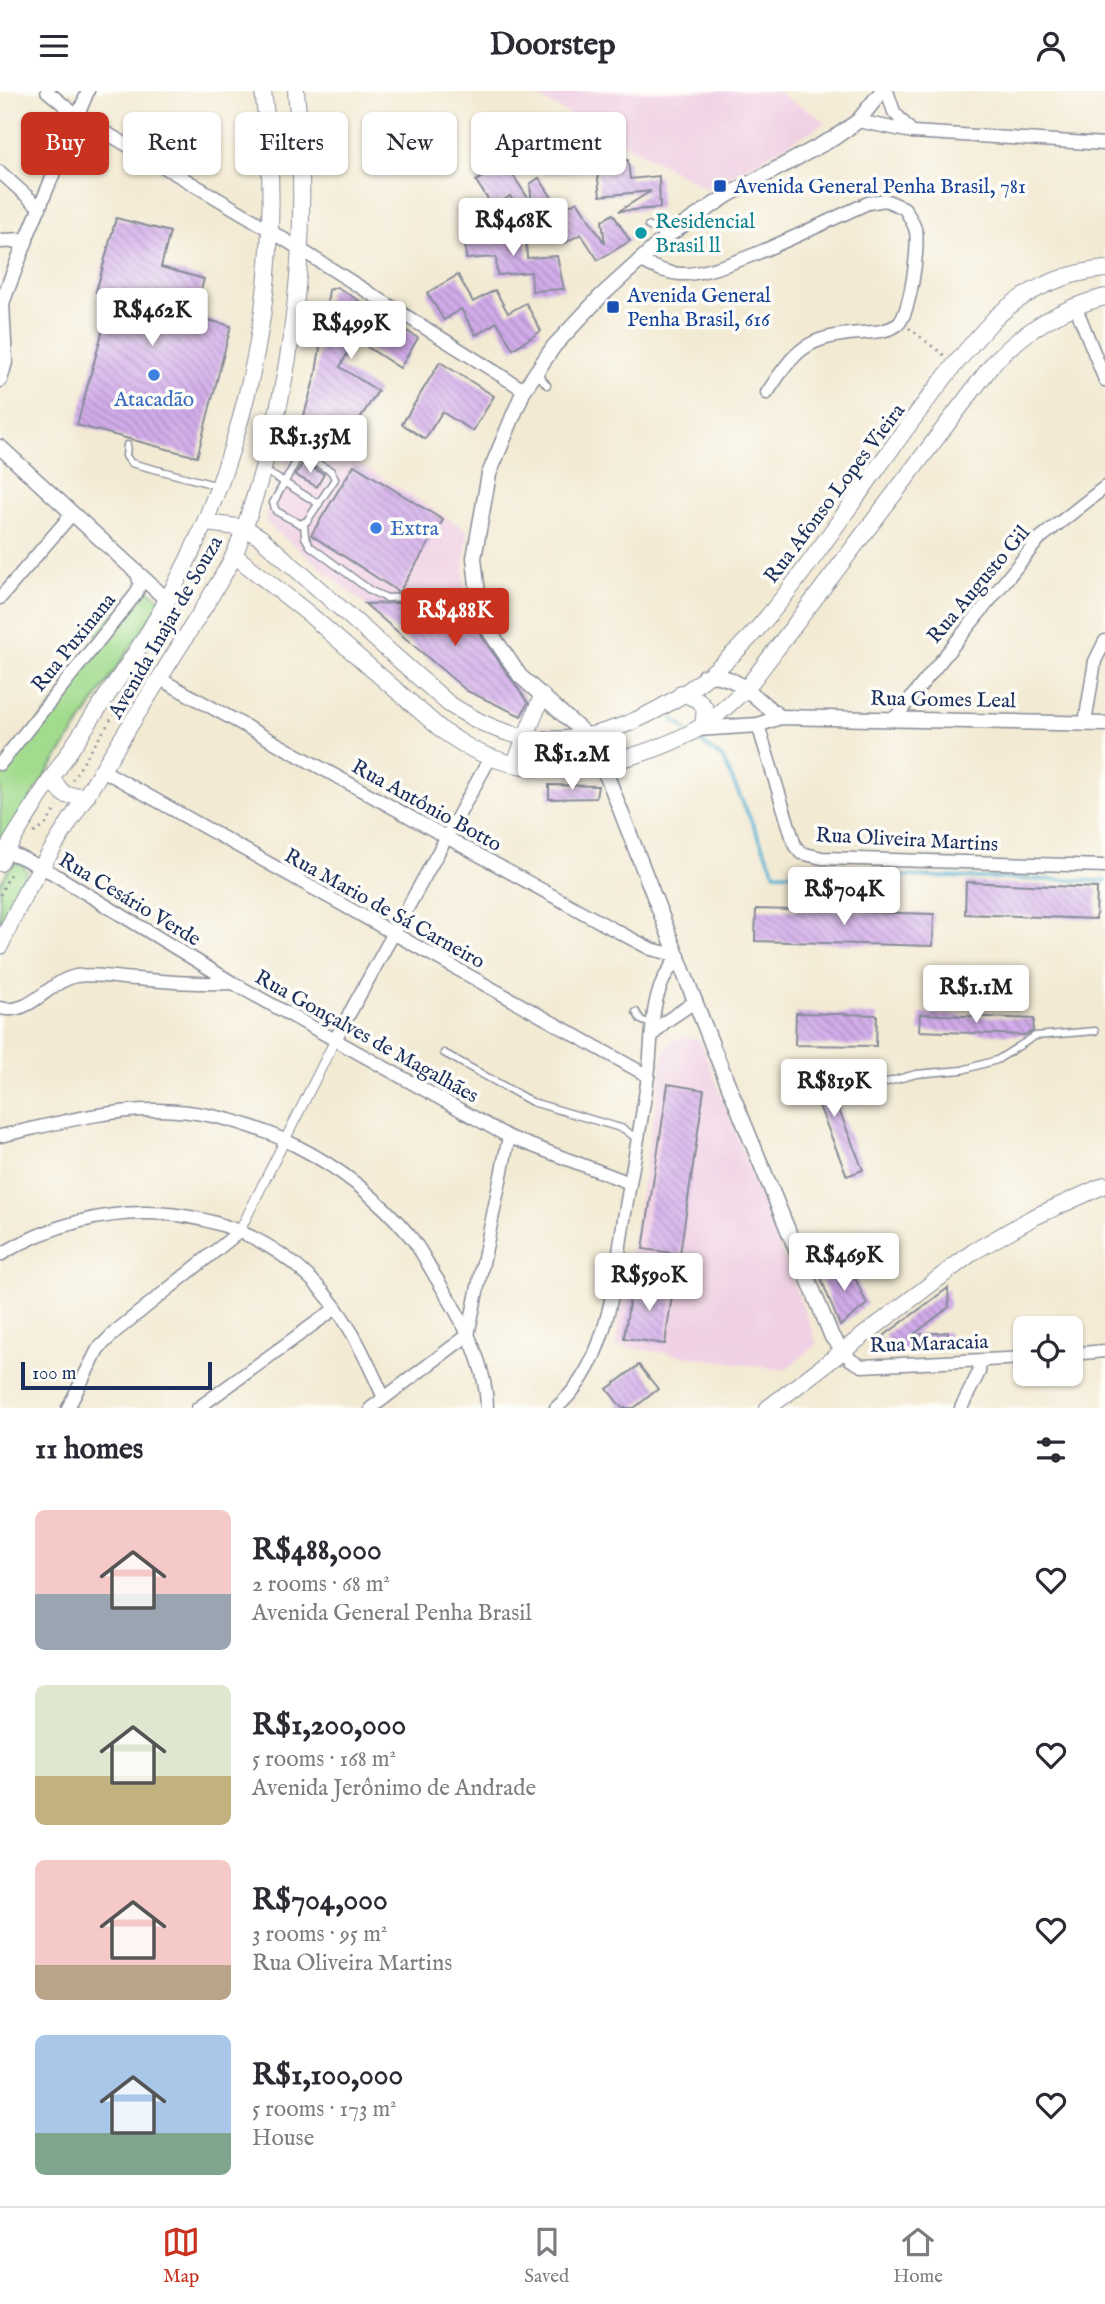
<!DOCTYPE html>
<meta charset="utf-8">
<style>
body{margin:0;font-family:"IM FELL English",serif;background:#f7f7f7;color:#2b2b33;height:100vh;display:flex;flex-direction:column;font-size:26px;white-space:nowrap}
*{box-sizing:border-box;margin:0}
p{font-size:23px;color:#7c7c81}
.icon{flex:none;width:38px;height:38px;fill:none;stroke:currentColor;stroke-width:2;stroke-linecap:round;stroke-linejoin:round}
.map{position:relative;height:1317px;overflow:hidden}
.sheet{display:flex;flex-direction:column;background:#fff;flex:1}
.sheet>*{flex:none}
.top-card{position:absolute;left:21px;top:21px;width:700px;height:63px;display:flex;gap:14px}
.fabs{position:absolute;left:1013px;top:1225px;display:grid;gap:14px}
.fabs a{display:grid;place-items:center;width:70px;height:70px;border-radius:10px;background:#fff;box-shadow:0 2px 5px #0004;font-size:35px}
.scale{position:absolute;left:21px;bottom:18px;width:191px;box-sizing:border-box;padding-left:7px;border:4px solid #1b2f5e;border-top:0;font-size:19px;line-height:24px;white-space:nowrap;color:#1b2f5e;-webkit-text-stroke:5px #fdfcf7;paint-order:stroke}
.price{position:absolute;translate:-50% -60px;padding:0 16px;border-radius:7px;background:#fff;color:#222;font-size:23px;line-height:46px;filter:drop-shadow(0 2px 4px #0008)}
.price::after{content:'';position:absolute;left:50%;top:42px;width:21px;height:16px;margin-left:-10px;background:inherit;clip-path:polygon(0 0,100% 0,50% 100%)}
.price.current{background:#c8321e;color:#fff}
ul{padding:0;list-style:none}
li{display:flex;align-items:center;gap:21px;height:175px;padding:0 35px}
li span{display:grid;place-items:center;flex:none;width:196px;height:140px;border-radius:10px;color:#555}
li>.icon{margin-inline-start:auto}
span .icon{width:84px;height:84px;fill:#fffc;stroke-width:1}
li b{font-size:30px}
h2{display:flex;justify-content:space-between;align-items:center;height:84px;padding:0 35px;font-size:30px}
.pill{padding:0 24px;border-radius:10px;background:#fff;box-shadow:0 2px 5px #0004;font-size:24px;line-height:63px}
.pill.current{background:#c8321e;color:#fff}
header{display:flex;justify-content:space-between;align-items:center;height:91px;padding:0 35px;background:#fff;font-size:32px;font-weight:700}
.menu{display:flex;justify-content:space-around;align-items:center;height:98px;border-top:2px solid #e1e1e2;background:#fff;font-size:19px;color:#7c7c81}
.menu a{display:grid;justify-items:center;gap:4px}
.menu .current{color:#c8321e}
.map>svg:first-child{display:block}
</style>
<header><svg class="icon" aria-label="menu" viewBox="0 0 24 24"><path d="M4 6h16M4 12h16M4 18h16"/></svg>Doorstep<svg class="icon" aria-label="person" viewBox="0 0 24 24"><circle cx="12" cy="8" r="4"/><path d="M4 21q1-7 8-7t8 7"/></svg></header>
<div class="map">
<svg width="1105" height="1317" viewBox="0 0 1105 1317">
<defs>
<pattern id="building-back-hatch" width="6" height="6" patternUnits="userSpaceOnUse" patternTransform="scale(1.75)"><rect width="6" height="6" fill="#d2acea"/><path d="M-1 5l2 2M0 0l6 6M5-1l2 2" fill="none" stroke="#aa8cc1"/></pattern>
</defs>
<rect width="100%" height="100%" fill="#fdfcf7"/>
<filter id="ink" filterUnits="userSpaceOnUse"><feTurbulence type="fractalNoise" baseFrequency=".0143" numOctaves="2"/><feDisplacementMap in="SourceGraphic" scale="14" xChannelSelector="R" yChannelSelector="G"/><feConvolveMatrix kernelMatrix="1 2 1 2 8 2 1 2 1" color-interpolation-filters="sRGB"/></filter>
<filter id="wash" filterUnits="userSpaceOnUse"><feTurbulence type="fractalNoise" baseFrequency=".00686" numOctaves="4" result="noise"/><feDisplacementMap in="SourceGraphic" scale="28" xChannelSelector="R" yChannelSelector="G"/><feGaussianBlur stdDeviation="1.57" result="paint"/><feColorMatrix in="noise" values="0 0 0 0 0 0 0 0 0 0 0 0 0 0 0 0 0 1.4 0 .05"/><feComposite in="paint" operator="in"/></filter>
<g filter="url(#wash)">
<rect width="100%" height="100%" fill="#f3ead3"/>
<g fill="#f0d0e4">
<polygon points="526,0 775,0 827,31 708,98"/>
<polygon points="300,336 468,440 464,478 466,510 365,513 268,433 265,423"/>
<polygon points="686,945 700,949 817,1253 785,1279 615,1255 664,963 672,950"/>
</g>
<g fill="#a1db8d" stroke="#5e8576" stroke-width="2">
<path d="M145,500H150L162,509L0,753V678L102,554L96,542C108,522 123,508 145,500Z"/>
<polygon points="12,772 22,773 27,780 0,833 0,793"/>
</g>
<g fill="none" stroke-linecap="round" stroke-linejoin="round">
<g stroke="#55b1d3" stroke-width="3.5">
<polyline points="673,628 686,639"/>
<polyline points="695,646 723,668 775,782 1105,790"/>
</g>
</g>
<g id="blocks">
<g fill="url(#building-back-hatch)">
<polygon points="556,32 557,49 586,47 590,79 546,83 580,61 527,67 524,34"/>
<polygon points="628,69 630,88 659,85 660,117 619,120 651,100 600,105 596,71"/>
<polygon points="505,72 532,113 530,93 539,87 561,120 577,110 605,153 602,130 613,123 630,150 598,169 581,143 565,152 543,119 526,130 510,105 493,116 476,90"/>
<polygon points="116,127 170,141 161,176 204,188 194,225 231,235 197,366 77,334 112,205 96,201"/>
<polygon points="495,134 496,149 492,152 526,149 527,167 557,165 564,198 532,200 531,181 497,184 496,166 466,168 464,136"/>
<polygon points="458,184 473,211 495,199 508,222 526,212 541,240 513,258 497,231 476,244 461,218 444,229 427,202"/>
<polygon points="337,196 418,247 400,277 355,248 340,276 378,300 345,350 304,324 316,282 329,199"/>
<polygon points="440,271 494,305 473,340 442,321 425,348 402,333"/>
<polygon points="303,372 324,383 317,396 295,384"/>
<polygon points="354,374 443,429 399,501 311,444"/>
<polygon points="466,510 482,546 528,612 521,625 467,600 365,513"/>
<polygon points="549,694 598,695 596,707 549,708"/>
<polygon points="966,791 1097,797 1096,828 965,823"/>
<polygon points="756,818 934,823 933,855 755,850"/>
<polygon points="796,922 877,924 876,955 795,954"/>
<polygon points="920,923 1034,928 1033,940 1025,944 919,940"/>
<polygon points="820,971 863,1079 847,1085 804,977"/>
<polygon points="668,993 704,999 680,1163 643,1158"/>
<polygon points="849,1174 867,1213 840,1235 820,1185"/>
<polygon points="632,1191 673,1197 665,1253 624,1247"/>
<polygon points="948,1197 949,1216 913,1244 948,1241 949,1257 888,1260 885,1244"/>
<polygon points="639,1274 658,1298 634,1317 622,1317 607,1298"/>
</g>
</g>
</g>
<g filter="url(#ink)">
<use href="#blocks" fill-opacity="0" stroke="#878c98" stroke-width="2"/>
<g fill="none" stroke-linecap="round" stroke-linejoin="round">
<g stroke="#878c98" stroke-width="9">
<g id="service">
<polyline points="648,135 665,144"/>
<polyline points="537,282 547,294"/>
<polyline points="127,354 126,365 131,372 215,394"/>
<polygon points="303,365 331,380 335,388 307,430 300,433 276,420 273,412 297,369"/>
<polyline points="264,379 319,413"/>
<polyline points="304,433 305,446 310,455 371,500 387,507 477,502"/>
<polyline points="636,921 641,929 653,934"/>
<polyline points="444,962 532,1011 624,1038 637,1048"/>
<polyline points="880,993 916,983 962,979 997,969 1035,945 1095,940"/>
</g>
</g>
<g stroke="#878c98" stroke-width="11">
<polyline id="pedestrian" points="239,1141 336,947"/>
</g>
<g stroke="#878c98" stroke-width="15">
<g id="minor">
<polyline points="47,0 76,24 247,125 524,299"/>
<polyline points="887,0 894,21 912,41"/>
<polyline points="858,30 912,41 1105,53"/>
<polyline points="0,81 40,117"/>
<polyline points="26,149 88,0"/>
<path d="M639,169C652,176 665,182 680,183C720,186 826,130 868,112L885,109L904,117C909,125 914,132 916,141C919,157 910,226 897,234C886,241 873,241 860,242C806,246 796,258 767,302"/>
<polyline points="1075,214 1105,289"/>
<polyline points="0,507 72,423"/>
<path d="M160,588L611,837L651,858L679,865C647,902 654,940 648,985C642,1029 633,1073 626,1116C614,1183 612,1270 556,1317"/>
<polyline points="894,628 1039,448 1105,396"/>
<polyline points="1085,632 1095,570 1105,550"/>
<polyline points="758,634 795,755 801,762 822,767 1105,775"/>
<polyline points="0,673 136,503 140,493 138,486"/>
<polyline points="104,680 648,985"/>
<polyline points="0,760 18,765 54,783 233,892 509,1046 630,1092"/>
<path d="M0,917C31,925 47,891 76,885C95,882 117,887 136,888C168,891 200,893 232,892"/>
<polyline points="653,944 665,931 696,910"/>
<polyline points="336,947 490,667"/>
<path d="M0,1045C51,1034 105,1018 157,1019C253,1020 349,1072 410,1145C420,1157 427,1172 435,1185C460,1225 486,1269 487,1317"/>
<path d="M0,1164C98,1104 227,1105 312,1189C346,1222 365,1265 384,1307"/>
<polyline points="842,1258 851,1269 862,1275 1026,1267"/>
<polyline points="1071,1263 1105,1260"/>
<polyline points="68,1317 98,1258 116,1240 239,1141"/>
<polyline points="198,1317 336,1217"/>
<polyline points="371,1317 468,1244 509,1046"/>
<polyline points="961,1317 979,1281 980,1270"/>
</g>
</g>
<g stroke="#878c98" stroke-width="17">
<g id="tertiary">
<polyline points="0,150 26,149 2,212 5,271 0,289"/>
<polyline points="0,356 166,508"/>
<path d="M704,585C737,581 755,608 780,626"/>
<polyline points="697,638 758,634 780,626 1105,633"/>
<polyline points="842,1258 832,1246 714,959 609,690 585,643 520,585 490,541 479,512 474,467 489,383 524,299 554,255 601,205 667,145 728,104 834,47 858,30 882,0"/>
</g>
</g>
<g stroke="#878c98" stroke-width="18">
<g id="secondary">
<path d="M206,432L245,437L261,447L449,613C470,626 491,638 516,644C601,665 694,606 750,546C788,504 820,457 853,411C898,349 943,283 995,227C1026,199 1064,182 1105,178"/>
<path d="M234,464L309,523L443,640C458,650 473,660 490,666C552,691 645,669 701,636C717,626 732,610 746,598L995,270C1028,238 1060,217 1105,206"/>
<polyline points="682,602 698,609 705,617 703,635"/>
<polyline points="515,672 542,605"/>
<polyline points="51,688 65,704 87,705"/>
<path d="M0,772C9,752 23,733 35,713C68,661 104,610 138,558C243,394 290,194 263,0"/>
<path d="M0,855L25,802L206,513C215,497 227,480 235,462C246,436 254,408 262,381C298,257 309,129 296,0"/>
<polyline points="768,1317 973,1161 1032,1127 1105,1094"/>
</g>
</g>
<g stroke="#878c98" stroke-width="2.5" stroke-dasharray="2 5" stroke-linecap="butt">
<polyline points="909,237 945,265"/>
<polyline points="160,550 204,477 217,446"/>
<polyline points="72,689 148,571"/>
<polyline points="34,742 45,735 57,716"/>
<polyline points="0,804 11,781"/>
</g>
<use href="#service" stroke="#fff" stroke-width="6"/>
<use href="#pedestrian" stroke="#fff" stroke-width="9"/>
<use href="#minor" stroke="#fff" stroke-width="12"/>
<use href="#tertiary" stroke="#fff" stroke-width="14"/>
<use href="#secondary" stroke="#fff" stroke-width="16"/>
</g>
</g>
<g fill="#1a4fb4" stroke="#fdfcf7" stroke-width="2.5">
<rect x="713" y="88" width="14" height="14" rx="3.5"/>
<rect x="606" y="209" width="14" height="14" rx="3.5"/>
</g>
<circle fill="#0f9aa8" stroke="#fdfcf7" stroke-width="2.5" cx="641" cy="142" r="7"/>
<g fill="#3f7fe0" stroke="#fdfcf7" stroke-width="2.5">
<circle cx="154" cy="284" r="7"/>
<circle cx="376" cy="437" r="7"/>
</g>
<g text-anchor="middle" stroke-width="7" stroke-linejoin="round" paint-order="stroke">
<g font-size="21" fill="#164399" stroke="#fdfcf7" text-anchor="start">
<text x="734" y="102">Avenida General Penha Brasil, 781</text>
<text x="627" y="211">Avenida General<tspan x="627" dy="24">Penha Brasil, 616</tspan></text>
</g>
<g font-size="21" fill="#0d838f" stroke="#fdfcf7" text-anchor="start">
<text x="655" y="137">Residencial<tspan x="655" dy="24">Brasil ll</tspan></text>
</g>
<g font-size="21" fill="#366cbe" stroke="#fdfcf7">
<text x="154" y="315">Atacadão</text>
<text x="390" y="444" text-anchor="start">Extra</text>
</g>
<g font-size="21" fill="#1b2f5e" stroke="#fdfcf7">
<text transform="translate(834 402) rotate(-53)" y="7">Rua Afonso Lopes Vieira</text>
<text transform="translate(978 493) rotate(-50)" y="7">Rua Augusto Gil</text>
<text transform="translate(165 536) rotate(-60)" y="7">Avenida Inajar de Souza</text>
<text transform="translate(73 551) rotate(-51)" y="7">Rua Puxinana</text>
<text transform="translate(943 608) rotate(1)" y="7">Rua Gomes Leal</text>
<text transform="translate(427 714) rotate(29)" y="7">Rua Antônio Botto</text>
<text transform="translate(907 748) rotate(3)" y="7">Rua Oliveira Martins</text>
<text transform="translate(130 808) rotate(31)" y="7">Rua Cesário Verde</text>
<text transform="translate(385 817) rotate(29)" y="7">Rua Mario de Sá Carneiro</text>
<text transform="translate(367 945) rotate(29)" y="7">Rua Gonçalves de Magalhães</text>
<text transform="translate(929 1252) rotate(-2)" y="7">Rua Maracaia</text>
</g>
</g>
</svg>
<div class="fabs">
<a><svg class="icon" aria-label="locate" viewBox="0 0 24 24"><circle cx="12" cy="12" r="6"/><path d="M12 2v4M12 18v4M2 12h4M18 12h4"/></svg></a>
</div>
<div class="scale">100 m</div>
<b class="price" style="left:513px;top:167px">R$468K</b>
<b class="price" style="left:152px;top:257px">R$462K</b>
<b class="price" style="left:351px;top:270px">R$499K</b>
<b class="price" style="left:310px;top:384px">R$1.35M</b>
<b class="price current" style="left:455px;top:557px">R$488K</b>
<b class="price" style="left:572px;top:701px">R$1.2M</b>
<b class="price" style="left:844px;top:836px">R$704K</b>
<b class="price" style="left:976px;top:934px">R$1.1M</b>
<b class="price" style="left:834px;top:1028px">R$819K</b>
<b class="price" style="left:844px;top:1202px">R$469K</b>
<b class="price" style="left:649px;top:1222px">R$590K</b>
<div class="top-card">
<a class="pill current">Buy</a>
<a class="pill">Rent</a>
<a class="pill">Filters</a>
<a class="pill">New</a>
<a class="pill">Apartment</a>
</div>
</div>
<section class="sheet">
<h2>11 homes<svg class="icon" aria-label="filters" viewBox="0 0 24 24"><path d="M4 7h16M4 17h16"/><circle cx="9" cy="7" r="2"/><circle cx="15" cy="17" r="2"/></svg></h2>
<ul>
<li><span style="background:linear-gradient(#f6c9c9 60%,#9aa5b1 0)"><svg class="icon" aria-label="home" viewBox="0 0 24 24"><path d="M3 11l9-7 9 7M6 9v11h12V9"/></svg></span><div><b>R$488,000</b><p>2 rooms · 68 m²</p><p>Avenida General Penha Brasil</p></div><svg class="icon" aria-label="heart" viewBox="0 0 24 24"><path d="M12 20l-8-8c-3-5 5-10 8-4 3-6 11-1 8 4z"/></svg></li>
<li><span style="background:linear-gradient(#dfe7d0 65%,#c2b280 0)"><svg class="icon" aria-label="home" viewBox="0 0 24 24"><path d="M3 11l9-7 9 7M6 9v11h12V9"/></svg></span><div><b>R$1,200,000</b><p>5 rooms · 168 m²</p><p>Avenida Jerônimo de Andrade</p></div><svg class="icon" aria-label="heart" viewBox="0 0 24 24"><path d="M12 20l-8-8c-3-5 5-10 8-4 3-6 11-1 8 4z"/></svg></li>
<li><span style="background:linear-gradient(#f6c9c9 75%,#b9a48a 0)"><svg class="icon" aria-label="home" viewBox="0 0 24 24"><path d="M3 11l9-7 9 7M6 9v11h12V9"/></svg></span><div><b>R$704,000</b><p>3 rooms · 95 m²</p><p>Rua Oliveira Martins</p></div><svg class="icon" aria-label="heart" viewBox="0 0 24 24"><path d="M12 20l-8-8c-3-5 5-10 8-4 3-6 11-1 8 4z"/></svg></li>
<li><span style="background:linear-gradient(#a9c7e8 70%,#7fa58c 0)"><svg class="icon" aria-label="home" viewBox="0 0 24 24"><path d="M3 11l9-7 9 7M6 9v11h12V9"/></svg></span><div><b>R$1,100,000</b><p>5 rooms · 173 m²</p><p>House</p></div><svg class="icon" aria-label="heart" viewBox="0 0 24 24"><path d="M12 20l-8-8c-3-5 5-10 8-4 3-6 11-1 8 4z"/></svg></li>
</ul>
</section>
<nav class="menu">
<a class="current"><svg class="icon" aria-label="map" viewBox="0 0 24 24"><path d="M3 6l6-2 6 2 6-2v14l-6 2-6-2-6 2zM9 4v14M15 6v14"/></svg>Map</a>
<a><svg class="icon" aria-label="saved" viewBox="0 0 24 24"><path d="M7 4h10v16l-5-4-5 4z"/></svg>Saved</a>
<a><svg class="icon" aria-label="home" viewBox="0 0 24 24"><path d="M3 11l9-7 9 7M6 9v11h12V9"/></svg>Home</a>
</nav>
